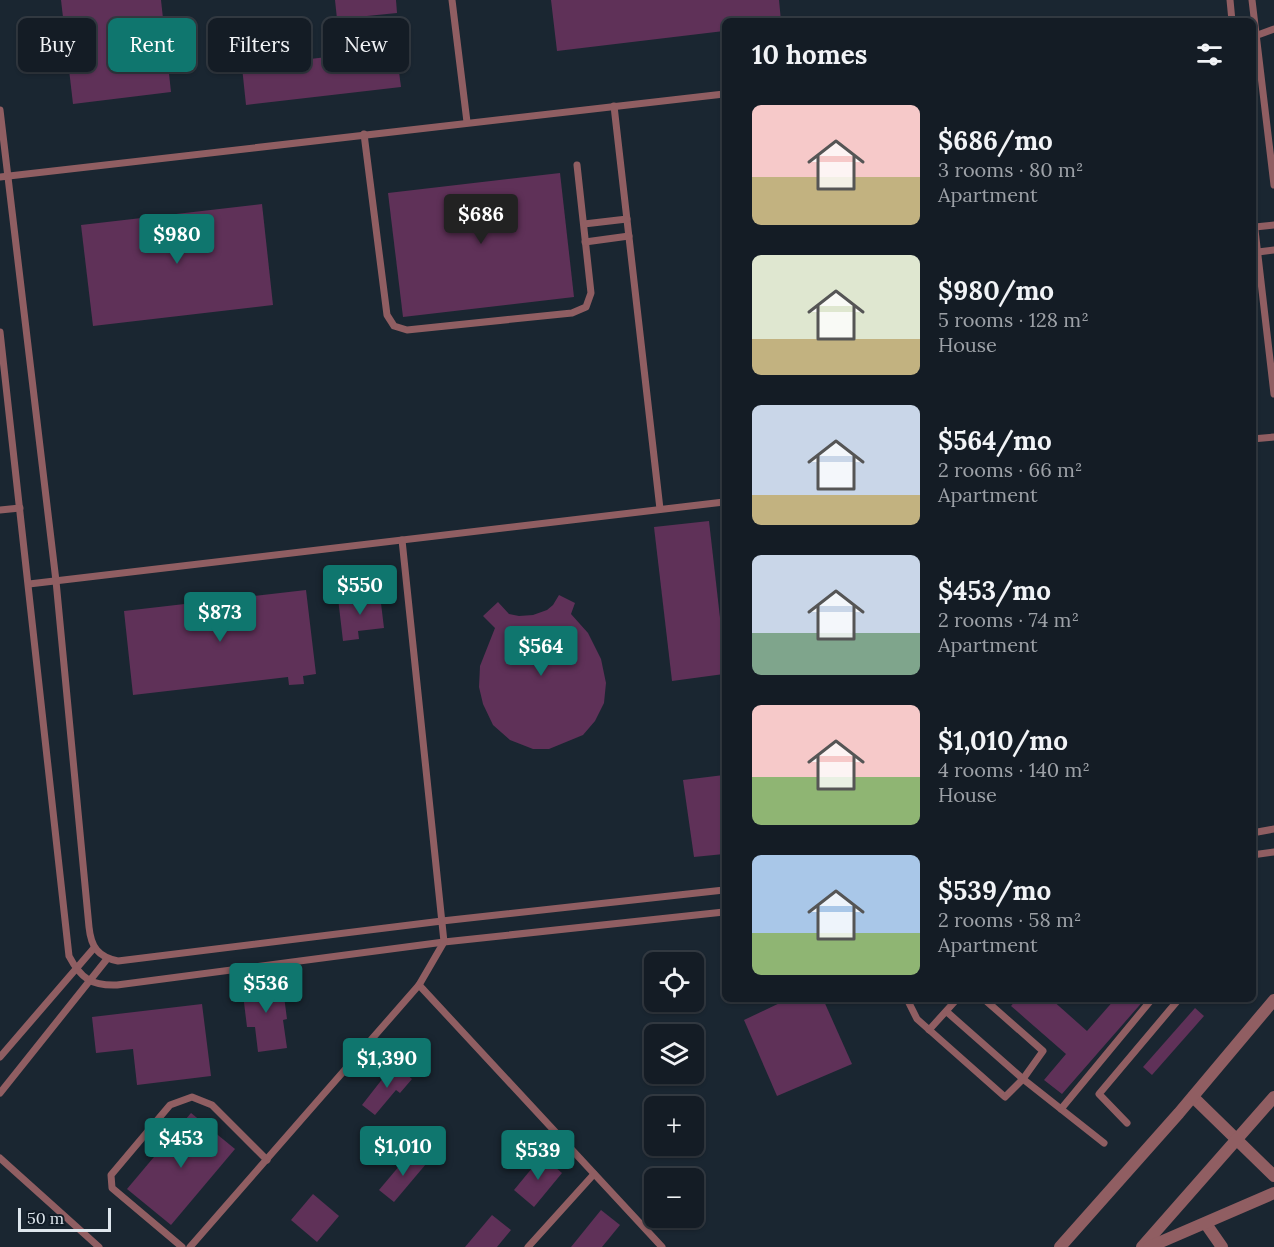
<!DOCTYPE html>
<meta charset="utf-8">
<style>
body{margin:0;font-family:Lora,serif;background:#1d252d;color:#f1f3f6;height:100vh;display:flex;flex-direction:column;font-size:22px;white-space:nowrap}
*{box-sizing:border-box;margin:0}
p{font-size:20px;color:#9da1a7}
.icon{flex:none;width:33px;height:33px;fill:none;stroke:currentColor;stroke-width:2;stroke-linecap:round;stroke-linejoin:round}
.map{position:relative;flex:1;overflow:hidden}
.sheet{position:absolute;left:722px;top:18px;width:534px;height:984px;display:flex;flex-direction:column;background:#141c25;border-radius:9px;box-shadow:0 2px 4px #0004,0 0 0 2px #333a42}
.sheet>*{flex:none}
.top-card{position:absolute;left:18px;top:18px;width:570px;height:54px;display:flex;gap:12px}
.controls{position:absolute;left:644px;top:952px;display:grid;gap:12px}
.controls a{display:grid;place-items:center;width:60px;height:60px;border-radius:9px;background:#141c25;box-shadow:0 2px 4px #0004,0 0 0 2px #333a42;font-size:30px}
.scale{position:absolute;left:18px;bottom:15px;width:93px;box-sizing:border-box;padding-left:6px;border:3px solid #dee6ed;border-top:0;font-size:16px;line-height:21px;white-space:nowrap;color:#dee6ed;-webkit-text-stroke:4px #111c27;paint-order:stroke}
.price{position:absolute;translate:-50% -51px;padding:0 14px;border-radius:6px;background:#0f766e;color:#fff;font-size:20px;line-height:39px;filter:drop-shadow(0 2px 3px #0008)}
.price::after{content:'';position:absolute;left:50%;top:36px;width:18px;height:14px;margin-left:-9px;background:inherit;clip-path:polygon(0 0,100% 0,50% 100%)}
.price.active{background:#222;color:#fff}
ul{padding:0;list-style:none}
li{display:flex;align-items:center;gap:18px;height:150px;padding:0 30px}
li span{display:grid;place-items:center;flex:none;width:168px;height:120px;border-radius:9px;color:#555}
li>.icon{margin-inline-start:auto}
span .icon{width:72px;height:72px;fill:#fffc;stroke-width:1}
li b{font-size:26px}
h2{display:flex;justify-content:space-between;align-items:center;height:72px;padding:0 30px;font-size:26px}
.pill{padding:0 21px;border-radius:9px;background:#141c25;box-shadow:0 2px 4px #0004,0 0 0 2px #333a42;font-size:21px;line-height:54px}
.pill.active{background:#0f766e;color:#fff}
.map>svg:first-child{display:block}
</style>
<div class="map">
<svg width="1274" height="1247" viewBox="0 0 1274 1247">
<rect width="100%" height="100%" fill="#1a2631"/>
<g fill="#5f3158">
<polygon points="61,0 161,0 171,92 73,104"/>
<polygon points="335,0 396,0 397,13 337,19"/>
<polygon points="551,0 779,0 781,21 724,21 724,31 557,51"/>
<polygon points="396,49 401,87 246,105 242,67"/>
<polygon points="560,173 574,297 403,317 388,193"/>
<polygon points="262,204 273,305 93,326 81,225"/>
<polygon points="709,521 724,653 724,674 672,681 654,527"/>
<polygon points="306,590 316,674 303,676 304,684 289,685 288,677 133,695 124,611"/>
<polygon points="380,595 384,628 358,631 359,639 343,641 338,598 354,596 355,599"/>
<polygon points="559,595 575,603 571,614 588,633 601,659 606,683 604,703 595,721 583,735 549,749 533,749 510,740 493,725 483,704 479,687 480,666 495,628 483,616 498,602 509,614 519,616 533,615 547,610 553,605"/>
<polygon points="724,775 724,854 694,857 683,780"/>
<polygon points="282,981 287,1019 283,1020 287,1048 258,1052 255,1027 247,1027 242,986"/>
<polygon points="788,999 823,999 852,1064 777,1096 744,1020"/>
<polygon points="1017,999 1051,999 1087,1031 1115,999 1145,999 1062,1094 1044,1080 1066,1054 1011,1006"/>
<polygon points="202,1004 211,1076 137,1085 133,1049 96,1053 92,1017"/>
<polygon points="1195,1008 1204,1016 1152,1075 1143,1067"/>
<polygon points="394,1064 412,1079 400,1093 396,1090 375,1115 362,1105"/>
<polygon points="191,1113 235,1149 171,1225 127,1189"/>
<polygon points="411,1152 426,1164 394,1202 379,1190"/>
<polygon points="542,1156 562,1173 534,1207 514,1190"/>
<polygon points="313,1194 339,1216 317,1242 291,1220"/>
<polygon points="601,1210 620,1225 602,1247 571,1247"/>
<polygon points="492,1215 511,1230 497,1247 465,1247"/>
</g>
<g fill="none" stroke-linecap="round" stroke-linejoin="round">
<g stroke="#905e62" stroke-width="7">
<polyline points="452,0 467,122"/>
<polyline points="1230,0 1232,21"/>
<polyline points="1252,0 1274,185"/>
<polyline points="1255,36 1274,29"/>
<polyline points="614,106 660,509"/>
<path d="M0,110L56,581L89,927C91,947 98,957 118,961L442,921L724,890"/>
<polyline points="364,134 387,315 394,326 407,330 572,313 586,307 591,293 577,165"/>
<polyline points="0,177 724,94"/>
<polyline points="1252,204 1274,394"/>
<polyline points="584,224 627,219"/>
<polyline points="1255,227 1274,225"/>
<polyline points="585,242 629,236"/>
<polyline points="1258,252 1274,250"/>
<path d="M0,332L69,956C81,979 92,986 117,985L444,942L724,912"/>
<polyline points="1252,439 1274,437"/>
<polyline points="0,510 20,508"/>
<polyline points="29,584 724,502"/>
<polyline points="1252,833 1274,829"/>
<polyline points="1252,855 1274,852"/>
<polyline points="419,985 662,1247"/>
<polyline points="907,999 917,1019 1005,1097 1023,1079 1043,1051 984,999"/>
<polyline points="947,1012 1023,1079 1104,1143"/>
<polyline points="929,1030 957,999"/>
<polyline points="0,1057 94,948"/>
<polyline points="0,1093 107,959"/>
<polyline points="1061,1109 1152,999"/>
<polyline points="1127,1123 1099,1094 1179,999"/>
<polyline points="0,1158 99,1247"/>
<polyline points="182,1247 112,1188 111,1175 170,1105 192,1097 212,1105 267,1160"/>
<polyline points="190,1247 419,985 444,942 402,540"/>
<polyline points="528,1247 594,1174"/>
</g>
<g stroke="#905e62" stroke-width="12">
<polyline points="1193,1097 1274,1176"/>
<polyline points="1206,1224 1222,1247"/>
<polyline points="1142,1247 1274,1097"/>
<polyline points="1149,1247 1274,1193"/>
</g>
<polyline stroke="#905e62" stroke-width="12" points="1060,1247 1179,1113 1274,1000"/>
</g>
</svg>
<div class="controls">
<a><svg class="icon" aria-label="locate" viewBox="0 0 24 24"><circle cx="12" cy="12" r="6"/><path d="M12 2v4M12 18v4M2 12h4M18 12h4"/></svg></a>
<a><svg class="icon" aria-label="layers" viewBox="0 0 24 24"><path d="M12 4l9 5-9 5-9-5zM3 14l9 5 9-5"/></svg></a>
<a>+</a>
<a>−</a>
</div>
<div class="scale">50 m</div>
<b class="price active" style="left:481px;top:245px">$686</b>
<b class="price" style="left:177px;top:265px">$980</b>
<b class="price" style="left:360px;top:616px">$550</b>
<b class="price" style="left:220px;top:643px">$873</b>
<b class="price" style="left:541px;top:677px">$564</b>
<b class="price" style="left:266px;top:1014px">$536</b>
<b class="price" style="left:387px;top:1089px">$1,390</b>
<b class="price" style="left:181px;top:1169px">$453</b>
<b class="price" style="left:403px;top:1177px">$1,010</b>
<b class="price" style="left:538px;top:1181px">$539</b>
<div class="top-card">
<a class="pill">Buy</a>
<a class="pill active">Rent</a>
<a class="pill">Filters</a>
<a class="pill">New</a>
</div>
<section class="sheet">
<h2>10 homes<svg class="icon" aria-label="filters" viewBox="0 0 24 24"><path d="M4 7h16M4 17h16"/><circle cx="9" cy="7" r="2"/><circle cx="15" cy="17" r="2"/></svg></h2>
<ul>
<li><span style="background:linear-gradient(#f6c9c9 60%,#c2b280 0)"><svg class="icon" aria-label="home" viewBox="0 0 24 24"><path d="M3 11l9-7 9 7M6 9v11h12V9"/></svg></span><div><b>$686/mo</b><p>3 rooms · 80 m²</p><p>Apartment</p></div></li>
<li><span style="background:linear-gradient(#dfe7d0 70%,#c2b280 0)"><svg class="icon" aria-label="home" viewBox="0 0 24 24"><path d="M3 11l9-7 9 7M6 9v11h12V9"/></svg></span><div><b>$980/mo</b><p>5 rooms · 128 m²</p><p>House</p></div></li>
<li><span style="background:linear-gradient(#c9d6e8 75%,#c2b280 0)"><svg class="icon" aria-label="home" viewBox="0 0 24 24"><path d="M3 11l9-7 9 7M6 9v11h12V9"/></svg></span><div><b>$564/mo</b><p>2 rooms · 66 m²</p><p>Apartment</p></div></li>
<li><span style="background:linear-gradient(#c9d6e8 65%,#7fa58c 0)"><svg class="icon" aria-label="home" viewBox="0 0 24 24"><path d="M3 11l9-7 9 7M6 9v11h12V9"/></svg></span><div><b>$453/mo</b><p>2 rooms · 74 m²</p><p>Apartment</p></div></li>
<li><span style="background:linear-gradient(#f6c9c9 60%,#8fb573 0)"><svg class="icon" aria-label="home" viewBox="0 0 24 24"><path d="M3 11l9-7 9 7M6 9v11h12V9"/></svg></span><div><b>$1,010/mo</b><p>4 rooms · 140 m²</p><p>House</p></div></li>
<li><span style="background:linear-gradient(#a9c7e8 65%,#8fb573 0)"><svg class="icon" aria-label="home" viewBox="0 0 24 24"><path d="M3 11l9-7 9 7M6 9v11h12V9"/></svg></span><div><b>$539/mo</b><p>2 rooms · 58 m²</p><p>Apartment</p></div></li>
</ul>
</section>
</div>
